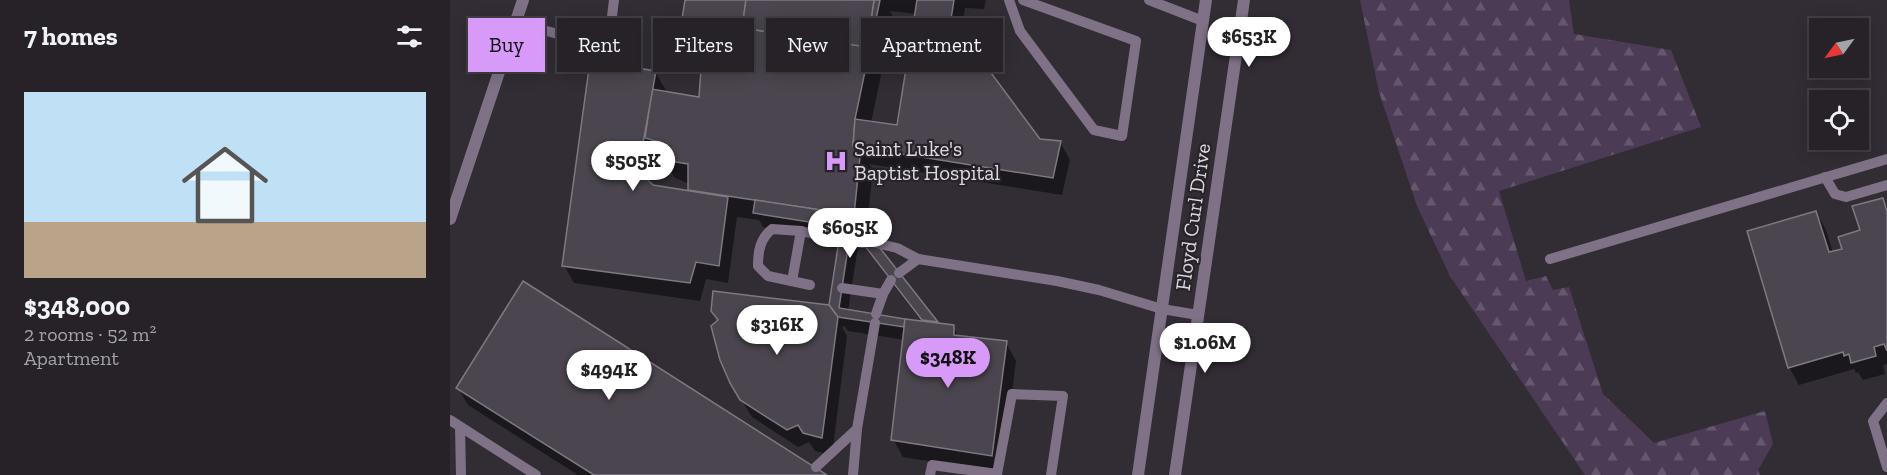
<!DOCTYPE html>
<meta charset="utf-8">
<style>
body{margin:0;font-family:"Zilla Slab",serif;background:#322f34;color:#f1f3f6;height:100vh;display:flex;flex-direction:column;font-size:22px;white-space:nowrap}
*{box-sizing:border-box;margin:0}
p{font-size:20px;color:#a4a4a8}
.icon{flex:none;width:33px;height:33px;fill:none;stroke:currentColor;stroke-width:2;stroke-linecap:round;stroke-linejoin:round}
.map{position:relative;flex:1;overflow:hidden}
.sheet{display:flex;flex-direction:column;background:#262228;width:450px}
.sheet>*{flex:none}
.hud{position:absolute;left:18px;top:18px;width:570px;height:54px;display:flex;gap:12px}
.needle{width:39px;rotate:237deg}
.buttons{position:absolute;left:1359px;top:18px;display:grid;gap:12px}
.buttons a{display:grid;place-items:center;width:60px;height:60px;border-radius:0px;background:#262228;box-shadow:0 3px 15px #0003,0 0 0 2px #423f45;font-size:30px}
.price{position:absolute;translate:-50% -51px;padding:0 14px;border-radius:21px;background:#fff;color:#222;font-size:20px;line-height:39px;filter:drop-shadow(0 2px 3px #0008)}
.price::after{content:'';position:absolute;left:50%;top:36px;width:18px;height:14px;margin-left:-9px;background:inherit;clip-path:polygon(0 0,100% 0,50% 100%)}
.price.on{background:#d89af8;color:#111}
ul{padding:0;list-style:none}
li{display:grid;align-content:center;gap:12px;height:318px;padding:0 24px}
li+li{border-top:2px solid #423f45}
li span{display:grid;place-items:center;height:186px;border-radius:0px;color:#555}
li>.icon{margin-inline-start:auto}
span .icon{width:108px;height:108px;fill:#fffc;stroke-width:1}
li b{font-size:26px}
h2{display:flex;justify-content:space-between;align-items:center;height:72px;padding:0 24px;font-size:26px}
.tag{padding:0 21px;border-radius:0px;background:#262228;box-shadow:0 3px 15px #0003,0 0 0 2px #423f45;font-size:21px;line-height:54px}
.tag.on{background:#d89af8;color:#111}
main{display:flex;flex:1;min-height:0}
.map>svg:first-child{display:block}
</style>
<main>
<section class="sheet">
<h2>7 homes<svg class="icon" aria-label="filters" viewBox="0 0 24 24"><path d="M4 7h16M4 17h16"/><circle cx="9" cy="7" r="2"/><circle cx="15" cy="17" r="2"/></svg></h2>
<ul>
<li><span style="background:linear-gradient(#bfe0f5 70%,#b9a48a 0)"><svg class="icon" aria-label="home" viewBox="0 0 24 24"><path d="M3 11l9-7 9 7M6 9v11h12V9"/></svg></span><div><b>$348,000</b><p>2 rooms · 52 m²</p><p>Apartment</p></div></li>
</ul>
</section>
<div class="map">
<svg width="1437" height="475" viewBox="0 0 1437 475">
<defs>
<pattern id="forest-firs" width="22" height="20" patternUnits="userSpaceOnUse" patternTransform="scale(1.5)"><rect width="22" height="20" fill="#4c3b55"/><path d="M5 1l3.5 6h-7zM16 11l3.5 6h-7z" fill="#65576d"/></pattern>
</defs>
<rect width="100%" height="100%" fill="#322d35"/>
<polygon fill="url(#forest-firs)" points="910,0 1119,0 1124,34 1221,50 1251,127 1049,191 1076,281 1096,276 1103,290 1119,287 1153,394 1204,443 1315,411 1323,444 1308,470 1310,475 1135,475 1000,276 967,206 929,92"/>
<g fill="#0007" fill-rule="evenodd">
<path d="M236,0H536L534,9L515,8L511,35L589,140L610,142L620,160L612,195L419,164L423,170L416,233L484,320L469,318L409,240L398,311L473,322H486L487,324L503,327L509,337L556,343L566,361L552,473L453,457L443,439L455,340L398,331L394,326L392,327L397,336L382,455L365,451L359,442L348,447L302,417L281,383L268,321L263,311L384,307L391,239L313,227L309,220L287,217L278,283L256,279L250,301L124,283L114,265L205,72L216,90L215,93L251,99L252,74L242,72L229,50ZM440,11L467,14L449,127L421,123L443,17ZM205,151L210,160L215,162L225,178L240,184L242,193L201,185L200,178Z"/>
<polygon points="1432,199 1437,208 1437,364 1433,365 1435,374 1413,380 1408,372 1406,373 1404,369 1349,385 1339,367 1366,212 1376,230 1383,253 1393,250 1411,231"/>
<polygon points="8,388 375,475 128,475 18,405"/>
</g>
<g fill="#4a454e" stroke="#7e7881" stroke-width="1.5">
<polygon points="235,0 296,0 292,28 417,47 424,0 430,0 405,119 403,146 411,147 404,215 238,190 238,164 220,161 210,156 209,142 195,138 202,89 249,97 252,55 227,50"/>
<polygon points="296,0 424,0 417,47 292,28"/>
<polygon points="467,0 504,0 501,19 590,139 611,141 603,178 403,146 405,119 447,125"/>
<polygon points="140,61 206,71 190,160 192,174 203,185 278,197 269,266 246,262 240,283 112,266"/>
<polygon points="1433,198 1437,212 1437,351 1434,344 1424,347 1426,356 1401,363 1399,354 1394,356 1393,352 1338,368 1297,231 1366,211 1379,252 1392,249 1388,237 1410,230 1402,206"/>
<polygon points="305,200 404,215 488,322 472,320 401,228 389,308 455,319 454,327 388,317 379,305 391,227 303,213"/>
<polygon points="73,281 377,475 144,475 6,388"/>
<polygon points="263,291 379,305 388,317 372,438 353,433 348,425 337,430 290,400 280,383 270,360 261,326 268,320 261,311"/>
<polygon points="455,319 504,325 504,335 557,341 542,456 441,440"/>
</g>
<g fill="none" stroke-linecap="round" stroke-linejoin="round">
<g stroke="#7f7286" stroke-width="10">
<polyline points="559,0 570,31 644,130 672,136 686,41 573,0"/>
<polyline points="699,0 753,21"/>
<polyline points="65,22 143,44 160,33 164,0"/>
<polyline points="1375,177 1385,194 1396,197 1437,185"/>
<polyline points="399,240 413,243"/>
<polyline points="426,243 447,248 468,259"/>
<polyline points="1100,259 1437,159"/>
<polyline points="449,273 468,259 607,281 649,290 712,309 748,315"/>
<polyline points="342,281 351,231"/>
<path d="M360,285L318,276L308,266C308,251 310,239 322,229L351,231L368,235"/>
<polyline points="392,288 433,294"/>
<polyline points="426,314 433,294 441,280"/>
<polyline points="1437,403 1423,421 1437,467"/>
<polyline points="0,420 86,475"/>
<polyline points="10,427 11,475"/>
<polyline points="366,467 407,429"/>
<polyline points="403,475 407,429 425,323"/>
<polyline points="480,475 482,465 547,474 562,394 613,396 601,475"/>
</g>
<g stroke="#7f7286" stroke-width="12">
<polyline points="0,219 73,0"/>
<polyline points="688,475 756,0"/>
<polyline points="725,475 794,0"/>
</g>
</g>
<defs>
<g id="hospital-bare" transform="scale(1.8)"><path d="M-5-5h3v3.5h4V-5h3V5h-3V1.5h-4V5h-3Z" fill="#d89af8" stroke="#28232b" stroke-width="2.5" paint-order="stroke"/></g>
</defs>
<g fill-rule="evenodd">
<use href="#hospital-bare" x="386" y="161"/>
</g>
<g text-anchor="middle" stroke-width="4.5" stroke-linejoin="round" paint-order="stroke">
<g font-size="21" fill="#ddd9df" stroke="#28232b" text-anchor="start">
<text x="404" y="156">Saint Luke's<tspan x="404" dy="24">Baptist Hospital</tspan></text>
</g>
<g font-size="21" fill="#ddd9df" stroke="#28232b">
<text transform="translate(743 217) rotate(-82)" y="7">Floyd Curl Drive</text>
</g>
</g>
</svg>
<div class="buttons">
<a><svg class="needle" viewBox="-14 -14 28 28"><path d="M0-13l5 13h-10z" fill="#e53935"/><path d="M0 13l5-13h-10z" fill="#a4a4a8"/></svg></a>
<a><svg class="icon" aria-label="locate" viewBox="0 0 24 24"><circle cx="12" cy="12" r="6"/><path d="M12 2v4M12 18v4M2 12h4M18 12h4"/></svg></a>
</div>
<b class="price" style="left:799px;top:68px">$653K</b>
<b class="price" style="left:183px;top:192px">$505K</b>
<b class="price" style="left:400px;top:259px">$605K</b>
<b class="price" style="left:327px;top:356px">$316K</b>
<b class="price" style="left:755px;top:374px">$1.06M</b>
<b class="price on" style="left:498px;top:389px">$348K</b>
<b class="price" style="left:159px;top:401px">$494K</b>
<div class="hud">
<a class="tag on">Buy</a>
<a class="tag">Rent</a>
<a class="tag">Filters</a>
<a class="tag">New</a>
<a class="tag">Apartment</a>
</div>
</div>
</main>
